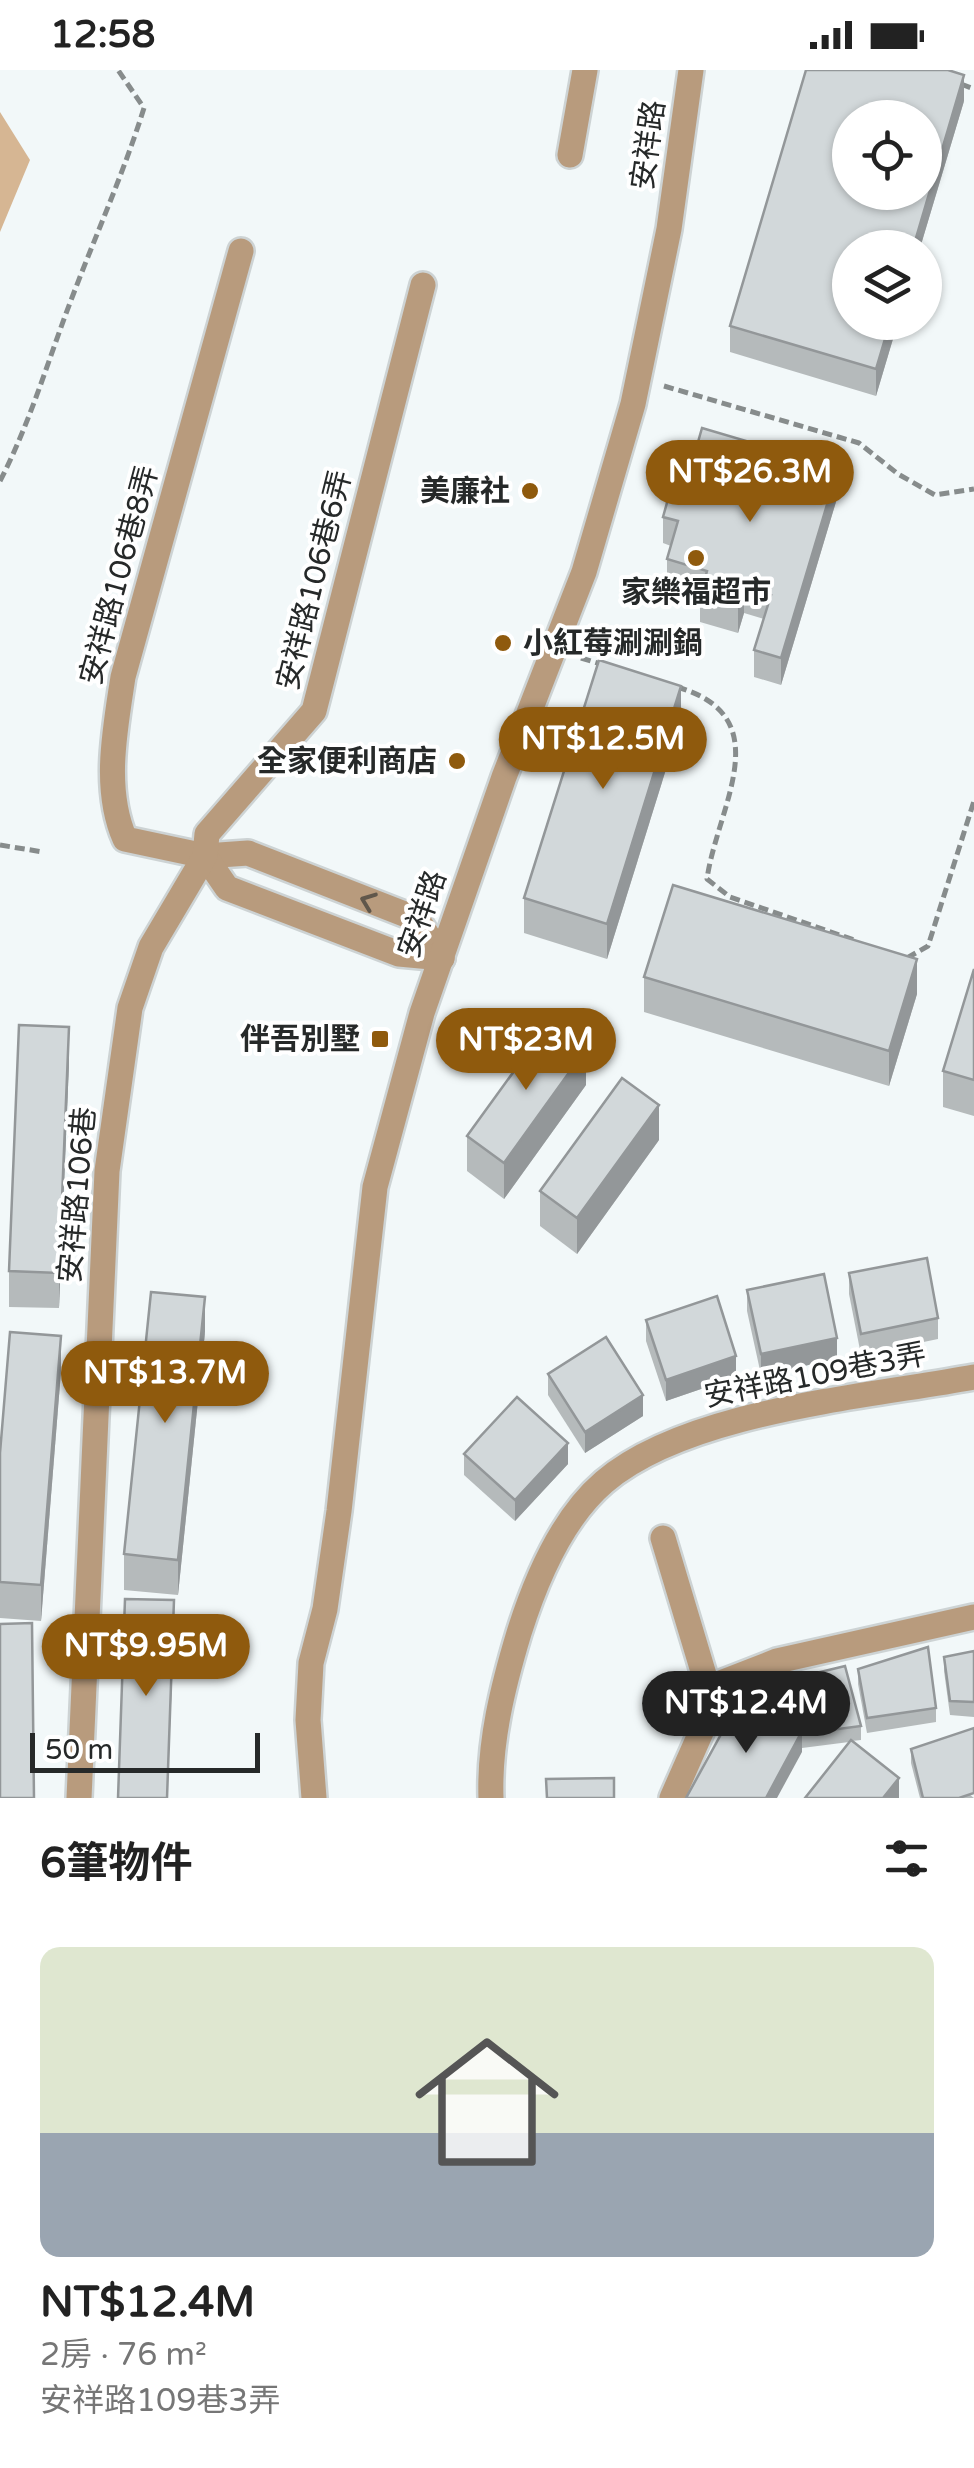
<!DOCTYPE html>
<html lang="zh-TW">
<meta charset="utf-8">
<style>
body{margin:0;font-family:"Varela Round","Noto Sans TC",sans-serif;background:#f6f6f6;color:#222;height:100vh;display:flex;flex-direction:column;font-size:38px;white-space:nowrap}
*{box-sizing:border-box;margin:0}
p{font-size:32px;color:#767676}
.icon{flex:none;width:55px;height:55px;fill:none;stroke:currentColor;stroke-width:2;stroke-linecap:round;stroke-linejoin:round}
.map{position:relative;height:1728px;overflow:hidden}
.sheet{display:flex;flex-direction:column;background:#fff;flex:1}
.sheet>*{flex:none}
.buttons{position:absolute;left:832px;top:30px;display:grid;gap:20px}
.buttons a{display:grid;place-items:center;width:110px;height:110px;border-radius:50%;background:#fff;box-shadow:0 2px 8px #0004;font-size:50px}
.scale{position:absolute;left:30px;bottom:25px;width:230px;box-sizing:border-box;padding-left:10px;border:5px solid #262929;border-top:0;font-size:28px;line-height:35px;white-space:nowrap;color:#262929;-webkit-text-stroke:8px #fff;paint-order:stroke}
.price{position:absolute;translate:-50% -85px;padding:0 22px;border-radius:35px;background:#8f5a0d;color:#fff;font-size:32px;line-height:65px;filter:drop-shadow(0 2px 5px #0008)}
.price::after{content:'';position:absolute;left:50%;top:60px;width:30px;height:22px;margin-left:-15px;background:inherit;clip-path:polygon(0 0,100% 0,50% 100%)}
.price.on{background:#222;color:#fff}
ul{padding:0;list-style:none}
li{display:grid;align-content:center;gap:20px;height:530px;padding:0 40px}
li+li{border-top:2px solid #e0e0e0}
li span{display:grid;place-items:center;height:310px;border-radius:20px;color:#555}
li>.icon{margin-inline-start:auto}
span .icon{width:180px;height:180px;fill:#fffc;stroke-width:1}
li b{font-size:42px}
h2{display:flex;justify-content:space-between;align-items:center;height:120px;padding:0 40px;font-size:42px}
.status{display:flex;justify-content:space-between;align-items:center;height:70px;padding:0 50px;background:#fff;direction:ltr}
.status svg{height:28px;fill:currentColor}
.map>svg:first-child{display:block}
</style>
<div class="status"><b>12:58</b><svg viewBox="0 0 49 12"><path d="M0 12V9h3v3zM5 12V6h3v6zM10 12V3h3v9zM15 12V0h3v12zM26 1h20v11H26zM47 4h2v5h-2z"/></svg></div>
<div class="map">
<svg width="974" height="1728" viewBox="0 0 974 1728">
<rect width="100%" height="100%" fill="#f2f8f9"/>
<polygon fill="#d6b693" points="0,42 30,90 0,162"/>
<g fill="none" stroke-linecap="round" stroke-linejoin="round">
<g stroke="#cdd3d4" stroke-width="30">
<g id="minor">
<polyline points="570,85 585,0"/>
<path d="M241,181L123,607C115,660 103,719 125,769L205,786L248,783L417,849L442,888"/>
<polyline points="205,786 227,818 399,884 442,888"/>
<polyline points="663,1468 708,1618 702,1660 672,1728"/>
<polyline points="708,1618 777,1591 974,1547"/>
<polyline points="79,1728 107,1101 130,938 151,877 205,786 207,764 314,641 423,215"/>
<polyline points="314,1728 308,1650 311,1593 325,1539 339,1441 375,1117 422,943 504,707 584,502 633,334 669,159 691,0"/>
<path d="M491,1728C489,1672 503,1616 519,1563C535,1512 562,1448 604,1412C687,1341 866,1327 974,1307"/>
</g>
</g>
<g stroke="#878c8c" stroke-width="5" stroke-dasharray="10 5" stroke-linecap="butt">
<polyline points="961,14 974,19"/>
<polyline points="664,316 859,373 898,404 935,425 974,419"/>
<path d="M0,411C31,351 49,287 73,225C97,162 124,102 144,38L118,0"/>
<polyline points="581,588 604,595"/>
<path d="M677,617C781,647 717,737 707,809L730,827L854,870"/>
<polyline points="0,775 43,782"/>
<polyline points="907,888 928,876 974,731"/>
</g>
<use href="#minor" stroke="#b89b7d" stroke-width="25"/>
</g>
<g fill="#b5babb">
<polygon points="964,31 920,178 850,178 850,252 898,252 876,326 730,282 730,256"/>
<polygon points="690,400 838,425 781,615 754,607 754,580 764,549 744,543 738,563 700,552 700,525 667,516 667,489 671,476 663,473 663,447"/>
<polygon points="681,651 607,889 524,863 524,828"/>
<polygon points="974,899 974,1046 943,1037 943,1001"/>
<polygon points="644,907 917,924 889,1016 644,942"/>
<polygon points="69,993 59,1238 9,1237 9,1201"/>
<polygon points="586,1015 504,1129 467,1101 467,1066"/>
<polygon points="659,1070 577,1184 540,1156 540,1121"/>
<polygon points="849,1203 938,1248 938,1269 861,1285 849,1224"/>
<polygon points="747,1220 837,1289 761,1305 747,1241"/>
<polygon points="646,1250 736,1307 666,1331 646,1271"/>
<polygon points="205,1262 178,1525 124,1520 124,1484"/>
<polygon points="61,1301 41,1551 0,1548 0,1383"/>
<polygon points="548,1304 643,1346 585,1383 548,1325"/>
<polygon points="464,1384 568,1394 515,1451 464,1405"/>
<polygon points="974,1581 974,1647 950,1645 944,1601 944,1587"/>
<polygon points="858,1599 936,1638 936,1652 867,1663 858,1614"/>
<polygon points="775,1613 861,1656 861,1670 852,1671 899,1728 849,1672 802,1678 802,1682 784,1652 775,1628"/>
<polygon points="911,1679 974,1728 920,1728 911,1693"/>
</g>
<g fill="#939799">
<polygon points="964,5 964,31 920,178 913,178"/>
<polygon points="890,252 898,252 876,326 876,299"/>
<polygon points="838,398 838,425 781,615 781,588"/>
<polygon points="744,516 744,543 738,563 738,537"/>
<polygon points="681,616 681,651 607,889 607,854"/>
<polygon points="917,889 917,924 889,1016 889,981"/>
<polygon points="69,957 69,993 59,1238 59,1203"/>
<polygon points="586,979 586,1015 504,1129 504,1093"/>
<polygon points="659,1035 659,1070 577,1184 577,1148"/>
<polygon points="205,1227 205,1262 178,1525 178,1490"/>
<polygon points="61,1266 61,1301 41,1551 41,1515"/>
<polygon points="837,1268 837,1289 761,1305 761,1284"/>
<polygon points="736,1286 736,1307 666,1331 666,1310"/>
<polygon points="643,1325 643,1346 585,1383 585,1362"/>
<polygon points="568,1373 568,1394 515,1451 515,1430"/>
<polygon points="174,1530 174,1565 167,1728"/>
<polygon points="802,1661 802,1682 777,1728 766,1728"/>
<polygon points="899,1708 899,1728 883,1728"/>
</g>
<g fill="#d2d8da" stroke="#939799" stroke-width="2.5" fill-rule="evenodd">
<path d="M806,0H948L964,5L913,178H850V252H890L876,299L730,256ZM850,48H925V122H850Z"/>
<polygon points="702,358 838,398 781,588 754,580 771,525 744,516 738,537 700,526 707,501 667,489 678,451 663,447 677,397 690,400"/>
<polygon points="599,590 681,616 607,854 524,828"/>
<polygon points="673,815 917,889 889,981 644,907"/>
<polygon points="974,899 974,1010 943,1001"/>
<polygon points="549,953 586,979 504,1093 467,1066"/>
<polygon points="19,955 69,957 59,1203 9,1201"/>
<polygon points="622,1008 659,1035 577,1148 540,1121"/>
<polygon points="927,1188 938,1248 861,1264 849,1203"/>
<polygon points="824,1204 837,1268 761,1284 747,1220"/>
<polygon points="151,1222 205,1227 178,1490 124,1484"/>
<polygon points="717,1226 736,1286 666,1310 646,1250"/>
<polygon points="10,1262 61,1266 41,1515 0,1512 0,1383"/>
<polygon points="606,1267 643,1325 585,1362 548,1304"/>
<polygon points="517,1327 568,1373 515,1430 464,1384"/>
<polygon points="125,1529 174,1530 167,1728 118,1728"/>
<polygon points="32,1553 34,1728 0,1728 0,1554"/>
<polygon points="928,1577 936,1638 867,1648 858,1599"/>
<polygon points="974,1581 974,1632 950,1631 944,1587"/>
<polygon points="845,1596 861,1656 801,1664 802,1661 792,1656 775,1613"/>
<polygon points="741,1628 802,1661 766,1728 686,1728"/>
<polygon points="974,1658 974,1723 959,1728 923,1728 911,1679"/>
<polygon points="851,1670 899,1708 883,1728 805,1728"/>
<polygon points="614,1708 614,1728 547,1728 546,1709"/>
</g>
<defs><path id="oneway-chevron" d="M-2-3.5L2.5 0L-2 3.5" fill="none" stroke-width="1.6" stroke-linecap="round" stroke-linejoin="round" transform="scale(2.5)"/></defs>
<use stroke="#60574b" href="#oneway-chevron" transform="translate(368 831) rotate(-159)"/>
<g fill="#8f5a0d" stroke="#fff" stroke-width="4">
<circle cx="530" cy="421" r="10"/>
<circle cx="696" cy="488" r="10"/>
<circle cx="503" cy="573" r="10"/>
<circle cx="457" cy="691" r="10"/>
<rect x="370" y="959" width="20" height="20" rx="5"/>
</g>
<g text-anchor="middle" stroke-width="8" stroke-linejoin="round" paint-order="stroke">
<g font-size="30" fill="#262929" stroke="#fff">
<text transform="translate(648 75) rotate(-82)" y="10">安祥路</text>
<text transform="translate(119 505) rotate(-75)" y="10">安祥路106巷8弄</text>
<text transform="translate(314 510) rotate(-76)" y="10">安祥路106巷6弄</text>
<text transform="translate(422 844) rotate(-71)" y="10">安祥路</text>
<text transform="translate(77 1125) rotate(-85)" y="10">安祥路106巷</text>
<text transform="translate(815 1305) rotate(-11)" y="10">安祥路109巷3弄</text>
</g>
<g font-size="30" font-weight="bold" fill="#262929" stroke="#fff" text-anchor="end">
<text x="510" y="431">美廉社</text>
<text x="696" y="532" text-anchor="middle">家樂福超市</text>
<text x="523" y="583" text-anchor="start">小紅莓涮涮鍋</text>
<text x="437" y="701">全家便利商店</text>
<text x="360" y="979">伴吾別墅</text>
</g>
</g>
</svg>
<div class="buttons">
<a><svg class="icon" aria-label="locate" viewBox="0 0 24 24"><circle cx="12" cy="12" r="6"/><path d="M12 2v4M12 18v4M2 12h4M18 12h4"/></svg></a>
<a><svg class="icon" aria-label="layers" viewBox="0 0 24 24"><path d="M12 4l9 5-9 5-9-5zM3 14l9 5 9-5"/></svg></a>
</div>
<div class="scale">50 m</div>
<b class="price" style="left:750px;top:455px">NT$26.3M</b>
<b class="price" style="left:603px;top:722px">NT$12.5M</b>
<b class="price" style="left:526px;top:1023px">NT$23M</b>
<b class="price" style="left:165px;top:1356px">NT$13.7M</b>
<b class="price" style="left:146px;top:1629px">NT$9.95M</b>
<b class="price on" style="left:746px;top:1686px">NT$12.4M</b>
</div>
<section class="sheet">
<h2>6筆物件<svg class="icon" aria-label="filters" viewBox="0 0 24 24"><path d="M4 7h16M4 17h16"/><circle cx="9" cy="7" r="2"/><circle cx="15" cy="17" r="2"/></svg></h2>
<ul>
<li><span style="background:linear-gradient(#dfe7d0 60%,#9aa5b1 0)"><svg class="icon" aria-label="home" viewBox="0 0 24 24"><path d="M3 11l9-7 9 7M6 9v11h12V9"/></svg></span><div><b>NT$12.4M</b><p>2房 · 76 m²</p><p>安祥路109巷3弄</p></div></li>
</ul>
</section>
